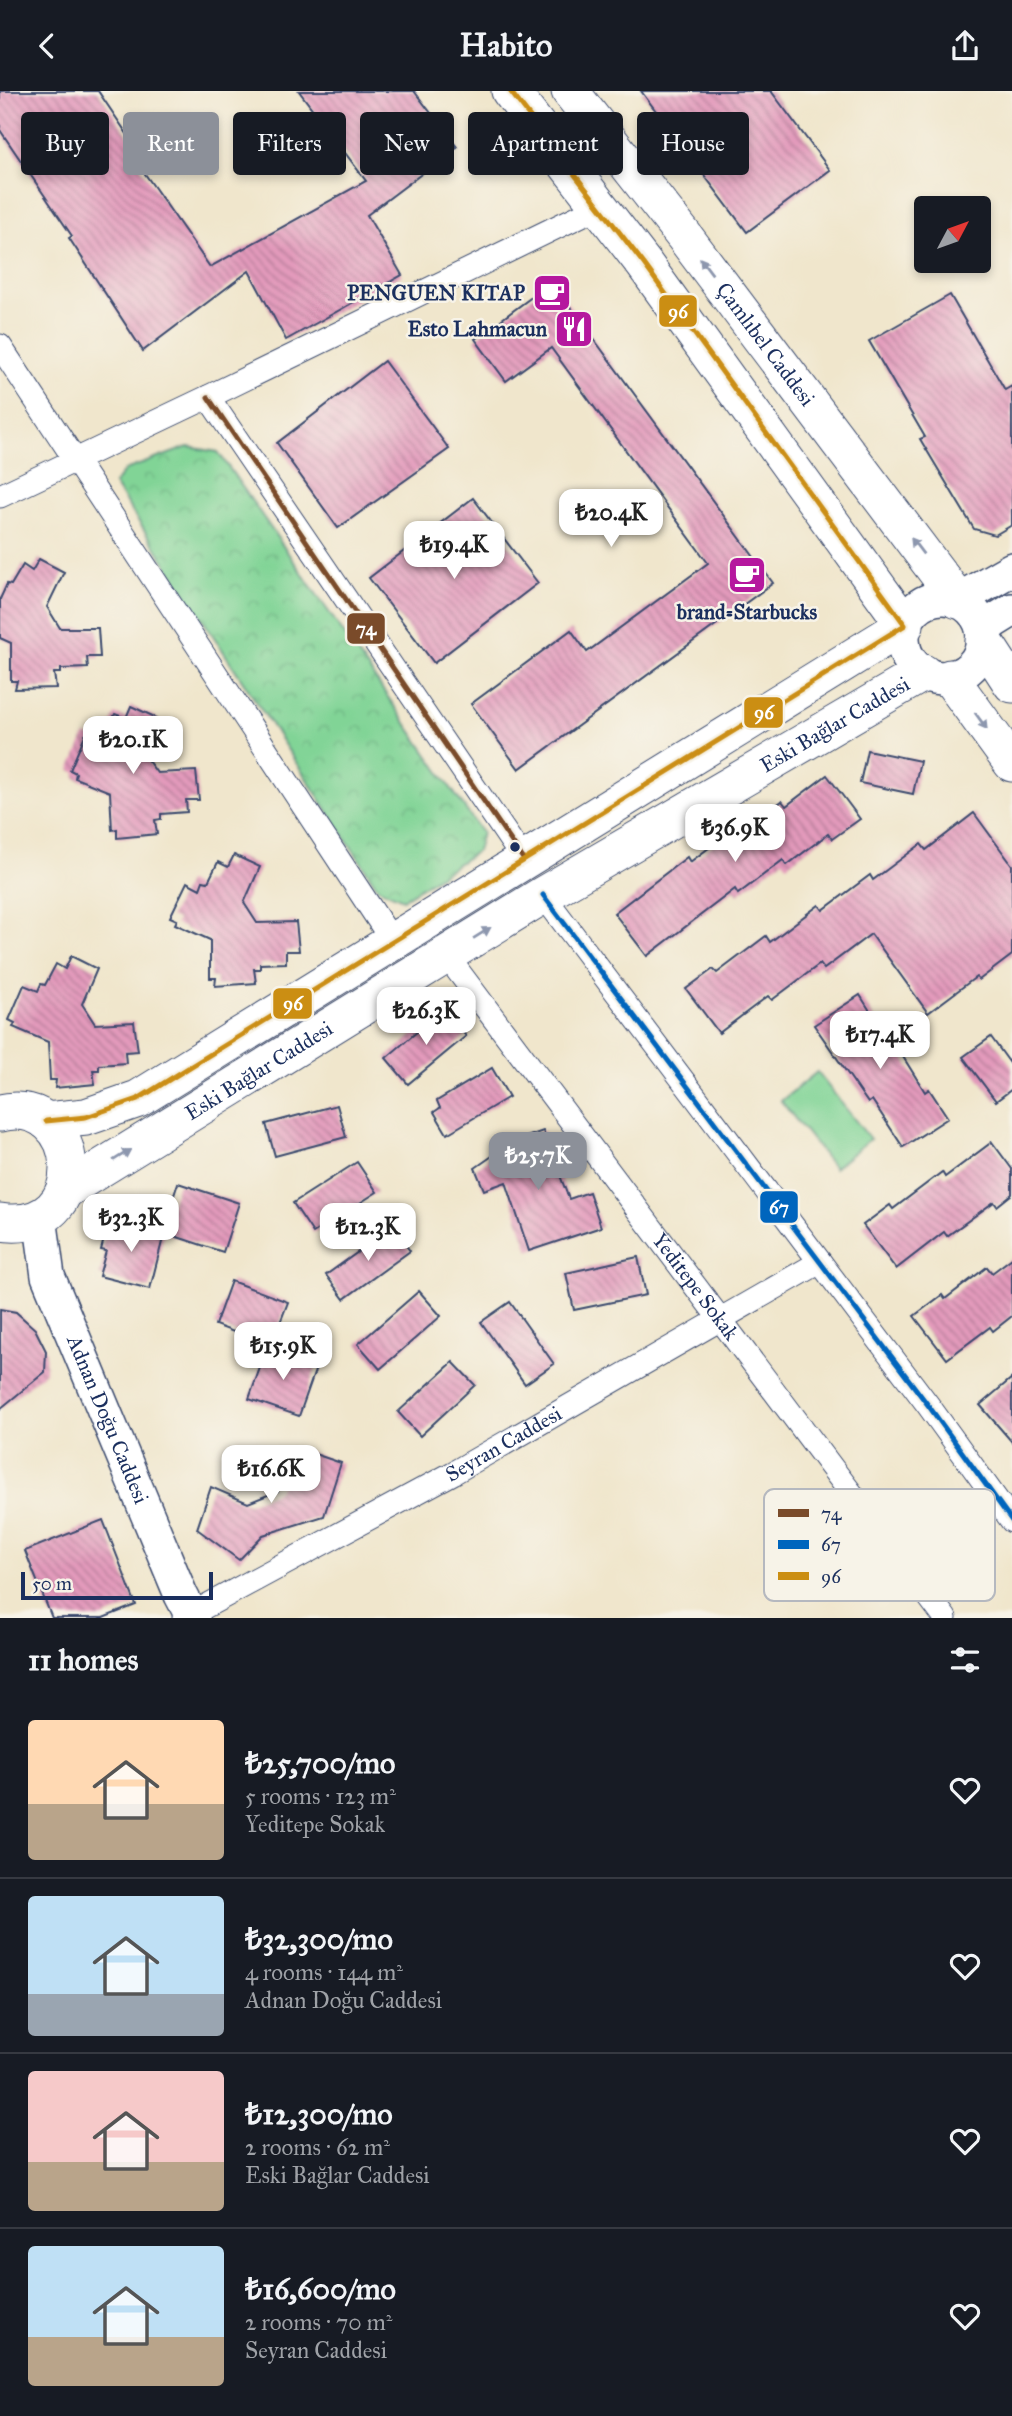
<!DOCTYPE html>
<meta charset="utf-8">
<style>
body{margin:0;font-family:"IM FELL Great Primer",serif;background:#20242c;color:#f1f3f6;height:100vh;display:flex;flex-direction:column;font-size:26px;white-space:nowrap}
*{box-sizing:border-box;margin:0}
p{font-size:23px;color:#9ea1a6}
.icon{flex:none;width:38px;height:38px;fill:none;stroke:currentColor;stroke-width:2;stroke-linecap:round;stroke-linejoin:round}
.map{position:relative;height:1527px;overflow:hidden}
.details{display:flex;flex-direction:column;background:#171b24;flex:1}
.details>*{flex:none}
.top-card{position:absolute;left:21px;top:21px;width:971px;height:63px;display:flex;gap:14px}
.needle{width:46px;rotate:49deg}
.tools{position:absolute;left:914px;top:105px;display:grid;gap:14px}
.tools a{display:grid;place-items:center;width:77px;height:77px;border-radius:7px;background:#171b24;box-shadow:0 4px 10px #0003;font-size:35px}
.scale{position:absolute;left:21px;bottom:18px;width:192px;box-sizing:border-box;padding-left:7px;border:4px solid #1b2f5e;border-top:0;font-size:19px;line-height:24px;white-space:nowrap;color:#1b2f5e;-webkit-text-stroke:5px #f7f3e8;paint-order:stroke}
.price{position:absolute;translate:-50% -60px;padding:0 16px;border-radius:14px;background:#fff;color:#222;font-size:23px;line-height:46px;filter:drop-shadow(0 2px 4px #0008)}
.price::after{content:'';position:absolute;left:50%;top:42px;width:21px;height:16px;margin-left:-10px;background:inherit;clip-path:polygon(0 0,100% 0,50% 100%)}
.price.selected{background:#8c9099;color:#fff}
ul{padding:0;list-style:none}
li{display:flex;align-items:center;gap:21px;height:175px;padding:0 28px}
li+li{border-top:2px solid #363941}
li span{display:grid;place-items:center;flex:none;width:196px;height:140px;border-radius:7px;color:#555}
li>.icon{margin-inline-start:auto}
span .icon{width:84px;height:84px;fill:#fffc;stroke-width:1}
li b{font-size:30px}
h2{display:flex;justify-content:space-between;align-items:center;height:84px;padding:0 28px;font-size:30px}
.chip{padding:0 24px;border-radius:7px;background:#171b24;box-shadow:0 4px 10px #0003;font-size:24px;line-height:63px}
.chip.selected{background:#8c9099;color:#fff}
header{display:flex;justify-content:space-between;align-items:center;height:91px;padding:0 28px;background:#171b24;font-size:32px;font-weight:700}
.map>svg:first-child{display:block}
</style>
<header><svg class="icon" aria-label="back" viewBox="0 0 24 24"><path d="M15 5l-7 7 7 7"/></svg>Habito<svg class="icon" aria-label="share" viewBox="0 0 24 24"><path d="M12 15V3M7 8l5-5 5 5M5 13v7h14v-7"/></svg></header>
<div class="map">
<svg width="1012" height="1527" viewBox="0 0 1012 1527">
<defs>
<pattern id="park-crowns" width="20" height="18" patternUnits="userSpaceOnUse" patternTransform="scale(1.75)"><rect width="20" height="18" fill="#81d496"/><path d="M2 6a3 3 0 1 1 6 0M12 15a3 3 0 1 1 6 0" fill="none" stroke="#6fb684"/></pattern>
<pattern id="building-back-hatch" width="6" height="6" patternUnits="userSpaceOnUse" patternTransform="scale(1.75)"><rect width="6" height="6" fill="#e39abb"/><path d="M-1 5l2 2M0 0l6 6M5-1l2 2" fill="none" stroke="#b77e9b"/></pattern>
</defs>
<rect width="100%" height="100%" fill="#f7f3e8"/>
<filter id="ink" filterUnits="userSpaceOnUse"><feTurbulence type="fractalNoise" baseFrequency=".0143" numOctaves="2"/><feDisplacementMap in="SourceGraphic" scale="14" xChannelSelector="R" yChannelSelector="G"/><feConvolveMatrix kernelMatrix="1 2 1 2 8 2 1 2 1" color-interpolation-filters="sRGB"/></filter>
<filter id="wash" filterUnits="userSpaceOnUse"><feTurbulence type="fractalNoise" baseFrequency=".00686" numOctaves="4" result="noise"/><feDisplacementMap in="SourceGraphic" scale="28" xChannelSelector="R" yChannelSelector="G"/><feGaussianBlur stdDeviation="1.57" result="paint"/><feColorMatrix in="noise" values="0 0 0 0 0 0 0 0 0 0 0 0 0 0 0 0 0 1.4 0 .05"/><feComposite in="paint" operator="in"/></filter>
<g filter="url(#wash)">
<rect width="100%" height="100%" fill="#f0e6cc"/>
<polygon fill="url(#park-crowns)" stroke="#4e827a" stroke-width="2" points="188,356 218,361 482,742 477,760 403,808 378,797 114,393 125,379"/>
<polygon fill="#81d496" stroke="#4e827a" stroke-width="2" points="817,981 870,1048 834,1077 781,1010"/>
<g id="blocks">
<g fill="url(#building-back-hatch)">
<polygon points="0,0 98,0 142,65 136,70 210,176 366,90 299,0 414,0 457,56 367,124 402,184 286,249 249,180 143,260 69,147 72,145 0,39"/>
<polygon points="641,0 771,0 830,79 747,141"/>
<polygon points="552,191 773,492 519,678 471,613 571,539 587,561 708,472 551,257 506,290 475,248"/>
<polygon points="950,204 1005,299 1012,295 1012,434 995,444 974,438 920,348 925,346 869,250"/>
<polygon points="384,270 449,358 338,437 277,352"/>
<polygon points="473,407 538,492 434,572 369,487"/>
<polygon points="39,468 64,481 47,516 60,537 98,537 100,566 87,566 88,577 61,578 61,582 54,582 56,597 15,598 17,590 11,590 11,552 0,547 0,508 7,493 11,494 23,474 32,480"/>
<polygon points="131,615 157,627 143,663 157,682 196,680 199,709 186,709 187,721 161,723 161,728 155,729 157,743 117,747 117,738 112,739 110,701 75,687 76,682 70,679 85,644 98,650 101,642 106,643 115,623 126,627"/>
<polygon points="867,659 920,670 913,703 860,692"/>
<polygon points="827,684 860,728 832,748 828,743 787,774 783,769 738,803 735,798 647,865 614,822 687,766 690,771 733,739 737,744 782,710 786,715"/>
<polygon points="974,722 1012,774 1012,864 979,889 976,886 928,922 871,843 824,878 820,873 772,909 768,905 719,942 686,898 713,878 717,882 766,845 770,851 819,814 823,819 870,784 873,789 921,753 926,759"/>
<polygon points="234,764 260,776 244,812 257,832 296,831 299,860 286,860 286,872 260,873 260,878 254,878 256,892 215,895 216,887 210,887 210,849 175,833 177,829 170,826 187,791 200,798 203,790 208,791 218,771 228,776"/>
<polygon points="71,865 97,878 82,913 95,933 134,931 138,960 125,961 126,972 99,974 99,979 93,979 95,993 55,997 56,989 50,989 48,951 13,936 15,932 9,929 24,894 38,900 41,893 45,894 56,873 65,878"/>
<polygon points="860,904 892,955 895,953 925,1001 929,998 948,1027 903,1056 872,1009 868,1012 814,934"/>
<polygon points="444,918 466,945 408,993 386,967"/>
<polygon points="991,946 1012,975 1012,998 996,1010 963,966"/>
<polygon points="492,977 509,1006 447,1043 434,1021 440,1017 437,1010"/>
<polygon points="337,1014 346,1046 275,1065 266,1033"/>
<polygon points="543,1040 569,1108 589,1101 601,1136 529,1160 506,1091 484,1099 475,1077 498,1061 496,1057"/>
<polygon points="992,1051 1012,1078 1012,1103 997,1115 994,1111 947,1145 944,1141 896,1178 863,1134 890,1114 893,1118 942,1081 945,1086"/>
<polygon points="357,1071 377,1101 313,1142 293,1112"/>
<polygon points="178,1092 239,1112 223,1161 162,1141"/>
<polygon points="109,1129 164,1143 150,1198 99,1185 106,1160 101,1159"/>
<polygon points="393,1136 410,1160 344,1208 326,1184"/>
<polygon points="638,1166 646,1204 574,1219 566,1182"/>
<polygon points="1012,1167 1012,1225 993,1240 990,1236 947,1268 914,1225 942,1204 945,1208 987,1176 992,1182"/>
<polygon points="231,1190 288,1211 271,1255 215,1234"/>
<polygon points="419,1200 441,1225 380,1278 358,1253"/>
<polygon points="510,1211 554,1273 525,1293 481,1231"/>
<polygon points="0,1218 16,1221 35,1238 46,1260 45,1281 0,1318"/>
<polygon points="267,1257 317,1274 299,1325 249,1308"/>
<polygon points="453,1271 475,1294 420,1345 398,1321"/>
<polygon points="1012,1287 1012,1351 980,1314"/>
<polygon points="294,1356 341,1372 324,1425 263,1444 239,1469 197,1438 211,1396 248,1412 278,1400"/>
<polygon points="103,1429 136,1514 103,1527 52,1527 25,1460"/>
</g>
</g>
</g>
<g filter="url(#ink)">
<use href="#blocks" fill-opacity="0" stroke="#3b4a6e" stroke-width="2"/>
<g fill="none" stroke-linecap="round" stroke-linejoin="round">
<g stroke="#3b4a6e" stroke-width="25">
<g id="street">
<polyline points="0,255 393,851"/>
<polyline points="208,306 524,769"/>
<polyline points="0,405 208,306 600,115"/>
<polyline points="543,804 928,1314 1012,1430"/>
<path id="s1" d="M446,864L945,1527"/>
<path id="s2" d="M184,1527L453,1382L820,1171"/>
</g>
</g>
<g stroke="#3b4a6e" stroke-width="36">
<g id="secondary">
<circle cx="943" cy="547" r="40"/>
<polyline points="958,509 1012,478"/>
<polyline points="983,537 1012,519"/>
<path id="s3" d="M40,1126L48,1185L181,1504L193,1527"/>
</g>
</g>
<g stroke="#3b4a6e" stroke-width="39">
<g id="primary">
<path id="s4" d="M570,0L684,145L958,509"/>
<polyline points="984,550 1012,593"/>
<polyline points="950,587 1012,672"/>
<path d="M0,1022C84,1001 97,1146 0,1131"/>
<polyline points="46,1030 86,1026 138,1008 905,534 644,173 510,0"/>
<path id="s5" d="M64,1100L543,804L923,582"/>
</g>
</g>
<use href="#street" stroke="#fff" stroke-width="23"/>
<use href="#secondary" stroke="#fff" stroke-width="33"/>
<use href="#primary" stroke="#fff" stroke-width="37"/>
<g stroke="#f7f3e8" stroke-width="10">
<polyline id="bus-1" points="208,306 524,769"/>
</g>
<g stroke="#f7f3e8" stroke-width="10">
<polyline id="bus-2" points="543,804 928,1314 1012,1430"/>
</g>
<g stroke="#f7f3e8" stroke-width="10">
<polyline id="bus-3" points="46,1030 86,1026 138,1008 905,534 644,173 510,0"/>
</g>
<use href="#bus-1" stroke="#7a4b2a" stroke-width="5"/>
<use href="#bus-2" stroke="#0065bd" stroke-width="5"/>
<use href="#bus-3" stroke="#cb8e13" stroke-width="5"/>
</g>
<defs><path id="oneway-solid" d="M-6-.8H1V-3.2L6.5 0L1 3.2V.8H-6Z" transform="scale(1.75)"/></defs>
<g fill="#8d97ae">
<use href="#oneway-solid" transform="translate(706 175) rotate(-127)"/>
<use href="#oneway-solid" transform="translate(917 455) rotate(-127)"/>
<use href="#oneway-solid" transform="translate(981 630) rotate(54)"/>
<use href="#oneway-solid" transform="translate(482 842) rotate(-32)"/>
<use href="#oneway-solid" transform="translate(122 1064) rotate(-32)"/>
</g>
</g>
<defs>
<g id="cafe-square" transform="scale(2.0125)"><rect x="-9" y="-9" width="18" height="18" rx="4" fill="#b5179e" stroke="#f7f3e8"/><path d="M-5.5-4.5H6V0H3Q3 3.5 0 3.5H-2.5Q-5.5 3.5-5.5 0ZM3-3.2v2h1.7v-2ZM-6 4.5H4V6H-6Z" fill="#fff"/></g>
<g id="restaurant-square" transform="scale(2.0125)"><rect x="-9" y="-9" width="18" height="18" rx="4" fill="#b5179e" stroke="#f7f3e8"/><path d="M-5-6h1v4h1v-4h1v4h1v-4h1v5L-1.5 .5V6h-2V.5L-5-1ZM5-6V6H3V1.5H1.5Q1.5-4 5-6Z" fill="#fff"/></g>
</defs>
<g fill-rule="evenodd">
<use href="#cafe-square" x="552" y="202"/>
<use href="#restaurant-square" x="574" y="238"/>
<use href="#cafe-square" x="747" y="484"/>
</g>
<circle fill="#1b2f5e" stroke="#f7f3e8" stroke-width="2.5" cx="515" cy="756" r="6"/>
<g text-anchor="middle" stroke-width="5" stroke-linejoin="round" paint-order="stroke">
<g font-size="21" font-weight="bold" fill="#1b2f5e" stroke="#f7f3e8" text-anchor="end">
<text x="525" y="209">PENGUEN KITAP</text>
<text x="547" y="245">Esto Lahmacun</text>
<text x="747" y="528" text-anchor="middle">brand=Starbucks</text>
</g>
<g font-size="21" fill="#1b2f5e" stroke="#f7f3e8">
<text dy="7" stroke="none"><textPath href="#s4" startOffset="320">Çamlıbel Caddesi</textPath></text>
<text dy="7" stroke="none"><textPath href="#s5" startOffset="901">Eski Bağlar Caddesi</textPath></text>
<text dy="7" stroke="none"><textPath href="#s5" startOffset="229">Eski Bağlar Caddesi</textPath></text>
<text dy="7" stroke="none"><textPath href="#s1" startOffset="415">Yeditepe Sokak</textPath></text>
<text dy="7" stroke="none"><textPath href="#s3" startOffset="215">Adnan Doğu Caddesi</textPath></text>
<text dy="7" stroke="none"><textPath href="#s2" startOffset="364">Seyran Caddesi</textPath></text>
</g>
</g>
<rect x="764" y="1398" width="231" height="112" rx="10" fill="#f7f3e8" stroke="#b5b8bf" stroke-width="2"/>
<rect x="778" y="1418" width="31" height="8" fill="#7a4b2a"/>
<rect x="778" y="1449" width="31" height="9" fill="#0065bd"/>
<rect x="778" y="1481" width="31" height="8" fill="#cb8e13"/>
<g font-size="19" fill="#1b2f5e">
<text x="821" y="1429">74</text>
<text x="821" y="1460">67</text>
<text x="821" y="1492">96</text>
</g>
<g stroke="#f7f3e8" stroke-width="2.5">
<rect x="658" y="203" width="40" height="34" rx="7" fill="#cb8e13"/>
<rect x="346" y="521" width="40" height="33" rx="7" fill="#7a4b2a"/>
<rect x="743" y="605" width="41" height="33" rx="7" fill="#cb8e13"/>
<rect x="272" y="896" width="41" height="33" rx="7" fill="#cb8e13"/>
<rect x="759" y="1099" width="40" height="34" rx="7" fill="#0065bd"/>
</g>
<g font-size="19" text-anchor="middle" font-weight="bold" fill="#fff">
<text x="678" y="227">96</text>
<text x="366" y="544">74</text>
<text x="764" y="628">96</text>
<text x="293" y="919">96</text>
<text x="779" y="1123">67</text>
</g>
</svg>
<div class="tools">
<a><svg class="needle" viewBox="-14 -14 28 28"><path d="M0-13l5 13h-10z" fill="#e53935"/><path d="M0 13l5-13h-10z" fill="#9ea1a6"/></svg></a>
</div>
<div class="scale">50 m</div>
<b class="price" style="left:611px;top:458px">₺20.4K</b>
<b class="price" style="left:454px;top:490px">₺19.4K</b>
<b class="price" style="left:133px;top:685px">₺20.1K</b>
<b class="price" style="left:735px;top:773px">₺36.9K</b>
<b class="price" style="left:426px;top:956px">₺26.3K</b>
<b class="price" style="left:880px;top:980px">₺17.4K</b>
<b class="price selected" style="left:538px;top:1101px">₺25.7K</b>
<b class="price" style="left:131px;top:1163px">₺32.3K</b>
<b class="price" style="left:368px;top:1172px">₺12.3K</b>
<b class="price" style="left:283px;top:1291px">₺15.9K</b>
<b class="price" style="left:271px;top:1414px">₺16.6K</b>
<div class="top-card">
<a class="chip">Buy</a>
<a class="chip selected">Rent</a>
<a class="chip">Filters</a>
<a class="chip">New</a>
<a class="chip">Apartment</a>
<a class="chip">House</a>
</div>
</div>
<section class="details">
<h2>11 homes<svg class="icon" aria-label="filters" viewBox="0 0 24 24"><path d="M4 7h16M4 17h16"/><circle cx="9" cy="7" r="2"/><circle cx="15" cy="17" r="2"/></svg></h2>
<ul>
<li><span style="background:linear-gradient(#ffd9b3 60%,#b9a48a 0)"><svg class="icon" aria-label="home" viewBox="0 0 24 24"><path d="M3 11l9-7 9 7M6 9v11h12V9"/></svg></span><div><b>₺25,700/mo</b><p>5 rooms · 123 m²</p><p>Yeditepe Sokak</p></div><svg class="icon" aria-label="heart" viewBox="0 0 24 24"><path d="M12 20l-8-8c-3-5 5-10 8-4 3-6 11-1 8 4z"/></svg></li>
<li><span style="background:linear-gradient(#bfe0f5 70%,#9aa5b1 0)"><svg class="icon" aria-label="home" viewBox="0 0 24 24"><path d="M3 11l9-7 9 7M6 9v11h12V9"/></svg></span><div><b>₺32,300/mo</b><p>4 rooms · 144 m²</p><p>Adnan Doğu Caddesi</p></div><svg class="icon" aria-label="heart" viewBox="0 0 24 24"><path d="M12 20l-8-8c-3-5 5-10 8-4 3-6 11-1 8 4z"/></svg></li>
<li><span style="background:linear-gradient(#f6c9c9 65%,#b9a48a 0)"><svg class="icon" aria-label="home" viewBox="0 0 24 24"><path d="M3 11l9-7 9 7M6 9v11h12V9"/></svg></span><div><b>₺12,300/mo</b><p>2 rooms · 62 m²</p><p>Eski Bağlar Caddesi</p></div><svg class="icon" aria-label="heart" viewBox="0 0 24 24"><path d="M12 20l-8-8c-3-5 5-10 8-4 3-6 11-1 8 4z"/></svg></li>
<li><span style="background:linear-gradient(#bfe0f5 65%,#b9a48a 0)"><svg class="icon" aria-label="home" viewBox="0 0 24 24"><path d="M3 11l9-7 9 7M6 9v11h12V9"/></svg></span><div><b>₺16,600/mo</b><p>2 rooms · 70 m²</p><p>Seyran Caddesi</p></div><svg class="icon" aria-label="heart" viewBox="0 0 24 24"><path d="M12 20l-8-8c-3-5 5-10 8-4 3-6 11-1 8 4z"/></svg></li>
</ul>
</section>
